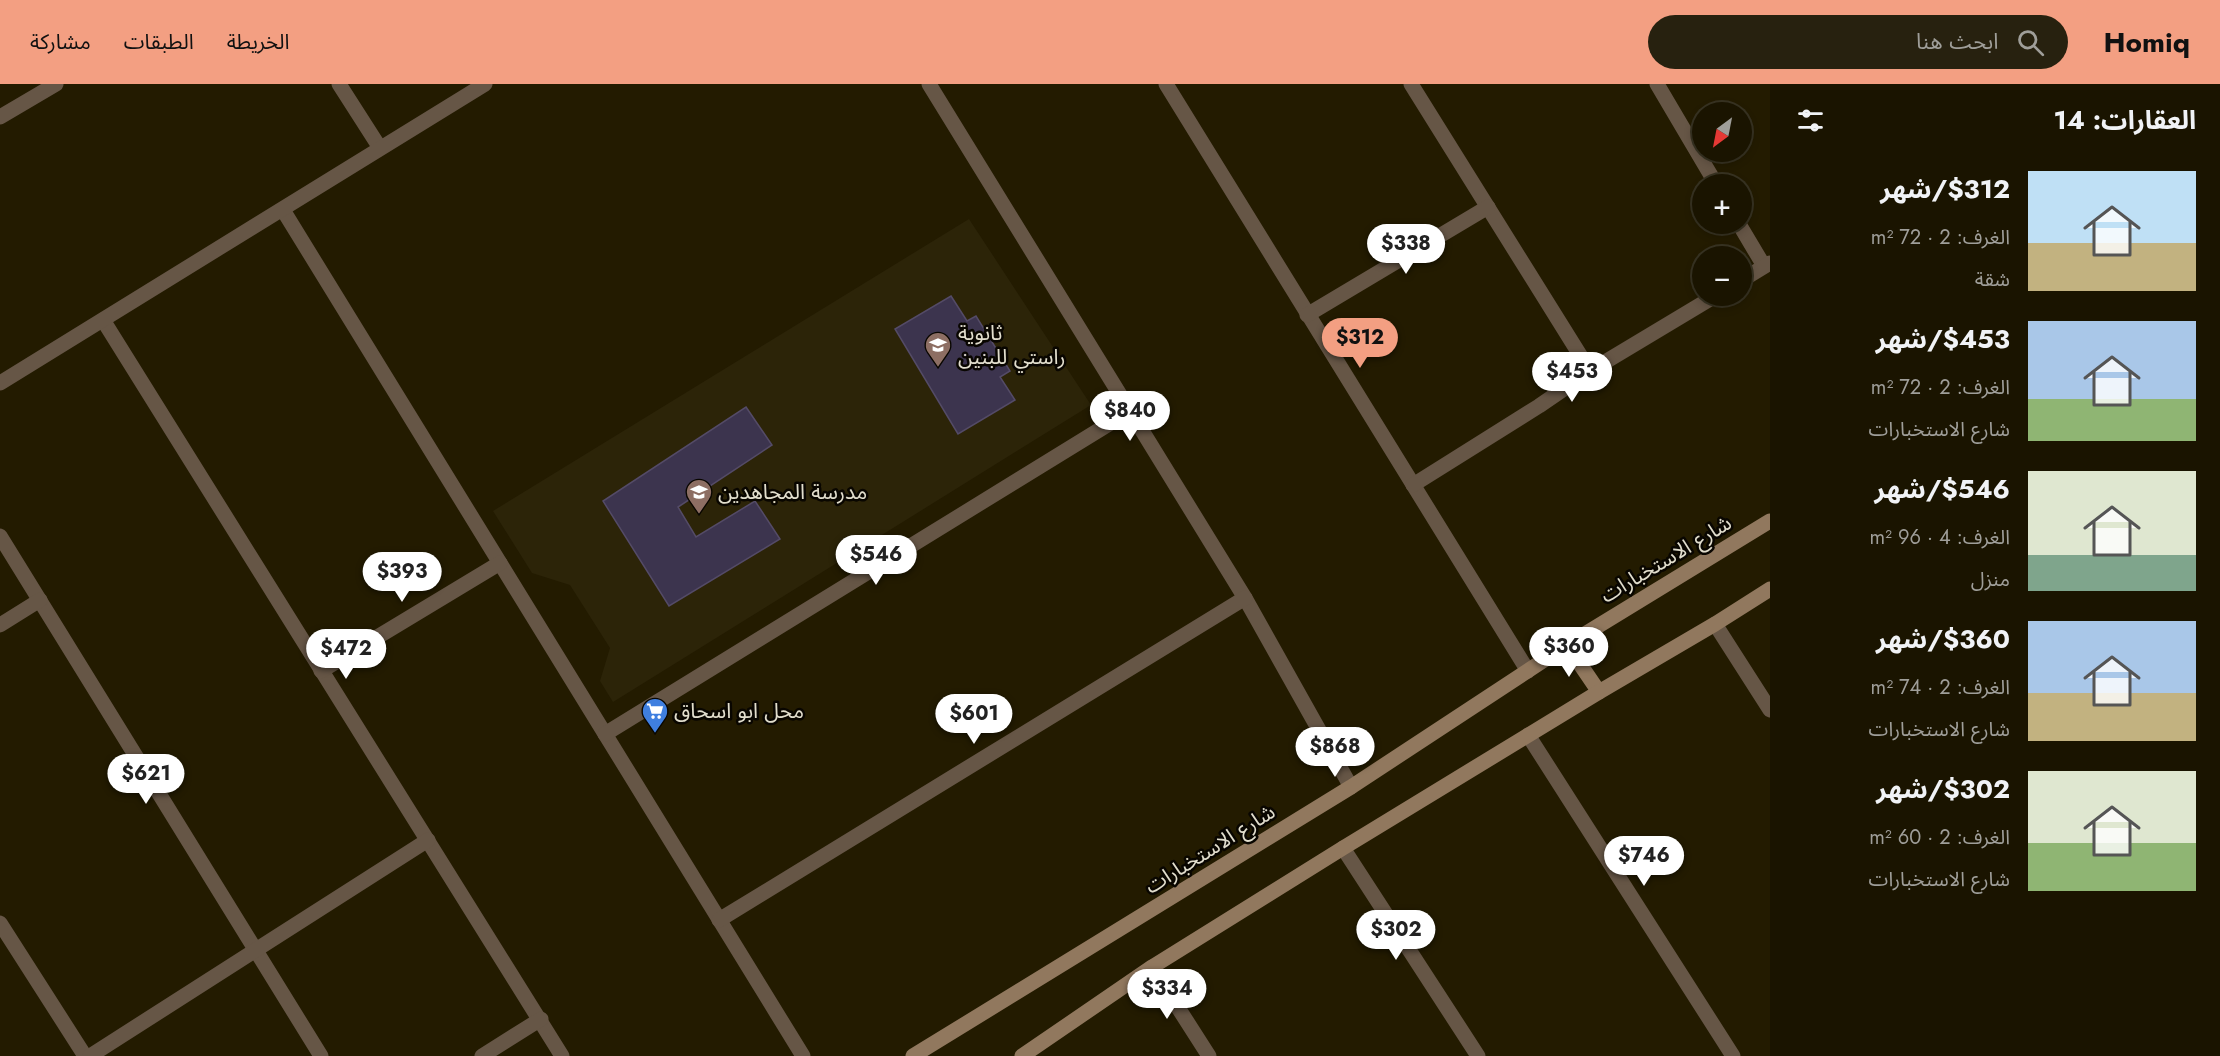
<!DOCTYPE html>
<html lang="ar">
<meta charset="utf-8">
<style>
body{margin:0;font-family:Jost,"Noto Sans Arabic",sans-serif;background:#27210f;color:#f1f3f6;direction:rtl;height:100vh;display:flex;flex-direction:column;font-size:22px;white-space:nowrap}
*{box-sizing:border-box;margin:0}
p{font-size:20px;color:#9f9e99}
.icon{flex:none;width:33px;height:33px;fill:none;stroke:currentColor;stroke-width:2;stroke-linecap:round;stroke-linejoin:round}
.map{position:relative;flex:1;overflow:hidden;direction:ltr}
.panel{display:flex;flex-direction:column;background:#1a1400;width:450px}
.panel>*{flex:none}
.needle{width:39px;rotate:212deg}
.buttons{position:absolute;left:1692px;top:18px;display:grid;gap:12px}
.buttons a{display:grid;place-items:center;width:60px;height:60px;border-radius:50%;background:#1a1400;box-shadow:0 3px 9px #0003,0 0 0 2px #383322;font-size:30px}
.price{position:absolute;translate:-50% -51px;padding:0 14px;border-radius:21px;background:#fff;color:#222;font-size:20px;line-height:39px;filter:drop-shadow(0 2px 3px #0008)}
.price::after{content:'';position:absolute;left:50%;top:36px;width:18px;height:14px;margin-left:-9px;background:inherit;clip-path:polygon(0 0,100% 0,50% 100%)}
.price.on{background:#f39f82;color:#111}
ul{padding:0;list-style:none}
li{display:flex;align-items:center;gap:18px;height:150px;padding:0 24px}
li span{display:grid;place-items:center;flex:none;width:168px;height:120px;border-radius:0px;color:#555}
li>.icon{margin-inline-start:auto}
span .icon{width:72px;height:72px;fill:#fffc;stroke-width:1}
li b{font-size:26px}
h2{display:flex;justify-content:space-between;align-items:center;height:72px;padding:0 24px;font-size:26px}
header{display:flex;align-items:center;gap:36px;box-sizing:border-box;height:84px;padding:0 30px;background:#f39f82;color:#111}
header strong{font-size:28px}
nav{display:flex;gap:33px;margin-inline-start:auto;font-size:21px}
.search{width:420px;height:54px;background:#27210f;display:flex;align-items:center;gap:15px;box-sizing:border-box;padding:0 21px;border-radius:33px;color:#9f9e99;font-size:22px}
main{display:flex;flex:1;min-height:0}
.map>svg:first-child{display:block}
</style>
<header>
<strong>Homiq</strong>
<div class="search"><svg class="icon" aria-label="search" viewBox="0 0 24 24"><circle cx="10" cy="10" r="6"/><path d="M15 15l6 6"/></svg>ابحث هنا</div>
<nav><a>الخريطة</a><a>الطبقات</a><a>مشاركة</a></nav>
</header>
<main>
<section class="panel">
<h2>العقارات: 14<svg class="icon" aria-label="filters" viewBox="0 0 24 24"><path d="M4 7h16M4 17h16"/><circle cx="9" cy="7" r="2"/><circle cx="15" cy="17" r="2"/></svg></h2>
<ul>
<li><span style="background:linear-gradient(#bfe0f5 60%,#c2b280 0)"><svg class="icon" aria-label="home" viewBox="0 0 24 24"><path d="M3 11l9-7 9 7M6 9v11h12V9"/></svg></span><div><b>$312/شهر</b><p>الغرف: 2 · 72 m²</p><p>شقة</p></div></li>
<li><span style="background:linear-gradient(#a9c7e8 65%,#8fb573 0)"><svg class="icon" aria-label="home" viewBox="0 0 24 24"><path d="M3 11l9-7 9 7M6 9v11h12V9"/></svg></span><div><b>$453/شهر</b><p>الغرف: 2 · 72 m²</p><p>شارع الاستخبارات</p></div></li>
<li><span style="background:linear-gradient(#dfe7d0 70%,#7fa58c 0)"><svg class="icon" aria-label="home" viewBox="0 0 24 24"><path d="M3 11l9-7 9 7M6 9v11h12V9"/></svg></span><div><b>$546/شهر</b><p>الغرف: 4 · 96 m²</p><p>منزل</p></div></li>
<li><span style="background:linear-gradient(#a9c7e8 60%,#c2b280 0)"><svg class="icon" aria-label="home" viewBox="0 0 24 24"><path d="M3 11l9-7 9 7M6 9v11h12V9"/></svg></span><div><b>$360/شهر</b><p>الغرف: 2 · 74 m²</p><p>شارع الاستخبارات</p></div></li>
<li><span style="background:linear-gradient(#dfe7d0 60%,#8fb573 0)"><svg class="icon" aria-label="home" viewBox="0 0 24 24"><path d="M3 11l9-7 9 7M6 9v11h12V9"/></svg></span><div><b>$302/شهر</b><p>الغرف: 2 · 60 m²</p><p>شارع الاستخبارات</p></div></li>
</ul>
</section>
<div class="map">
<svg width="1770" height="972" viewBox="0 0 1770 972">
<rect width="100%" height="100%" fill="#231b00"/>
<polygon fill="#2c2408" points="969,135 1091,321 613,618 600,597 610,564 570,501 532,489 493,427"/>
<g fill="#3c344e" stroke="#544b67" stroke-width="1.5">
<polygon points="951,212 967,237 976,232 1010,287 1000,293 1015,316 958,350 895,245"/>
<polygon points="746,323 772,361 678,423 696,453 755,417 780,455 669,522 603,417"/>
</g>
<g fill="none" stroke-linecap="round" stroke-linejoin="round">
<g stroke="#665646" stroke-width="15">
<polyline points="339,0 380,64"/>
<polyline points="929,0 1245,514 1351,703"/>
<polyline points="1166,0 1528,587"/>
<polyline points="1411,0 1590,287"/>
<polyline points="1657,0 1716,100"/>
<polyline points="0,33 56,0"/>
<polyline points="283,126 803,972"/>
<polyline points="1739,140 1764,182"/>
<polyline points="1742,196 1770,179"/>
<polyline points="1307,231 1488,123"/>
<polyline points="103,236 562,972"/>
<polyline points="0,299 485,0"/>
<polyline points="1413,401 1539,322 1590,287 1715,212"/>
<polyline points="0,452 321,972"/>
<polyline points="1715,540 1770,626"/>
<polyline points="0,541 40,516"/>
<polyline points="321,587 500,479"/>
<polyline points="605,650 1130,327"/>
<polyline points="1528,651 1733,972"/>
<polyline points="1343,764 1478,972"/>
<polyline points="719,836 1245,514"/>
<polyline points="0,839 85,972"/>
<polyline points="1152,883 1209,972"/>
<polyline points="90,972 428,756"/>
<polyline points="482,972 541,935"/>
</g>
<g stroke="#91785e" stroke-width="15">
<polyline points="1567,561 1599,608"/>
<polyline points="913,972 1351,703 1567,561 1770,437"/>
<polyline points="1022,972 1152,883 1343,764 1599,608 1715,540 1770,505"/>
</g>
</g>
<defs>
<g id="school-pin" transform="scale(1.35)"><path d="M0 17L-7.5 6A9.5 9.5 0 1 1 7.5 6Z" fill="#8d6e63" stroke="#090600"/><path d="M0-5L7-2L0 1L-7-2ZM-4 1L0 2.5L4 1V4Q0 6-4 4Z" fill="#fff"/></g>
<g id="supermarket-pin" transform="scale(1.35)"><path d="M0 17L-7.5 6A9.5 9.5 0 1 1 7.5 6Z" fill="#3f7fe0" stroke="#090600"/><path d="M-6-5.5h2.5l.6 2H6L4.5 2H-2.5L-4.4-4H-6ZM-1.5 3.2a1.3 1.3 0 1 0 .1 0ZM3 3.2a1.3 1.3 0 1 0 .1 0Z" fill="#fff"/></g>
</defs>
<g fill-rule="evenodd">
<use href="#school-pin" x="938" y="261"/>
<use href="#school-pin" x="699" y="408"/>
<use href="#supermarket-pin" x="655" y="627"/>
</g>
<g text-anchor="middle" stroke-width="5" stroke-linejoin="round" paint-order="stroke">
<g font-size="21" fill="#e2decd" stroke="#090600" text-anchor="start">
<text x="958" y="256">ثانوية<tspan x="958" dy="24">راستي للبنين</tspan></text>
<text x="718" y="415">مدرسة المجاهدين</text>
<text x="674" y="634">محل ابو اسحاق</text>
</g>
<g font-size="21" fill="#e2decd" stroke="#090600">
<text transform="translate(1666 475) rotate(-31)" y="7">شارع الاستخبارات</text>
<text transform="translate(1210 765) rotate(-32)" y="7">شارع الاستخبارات</text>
</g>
</g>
</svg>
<div class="buttons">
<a><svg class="needle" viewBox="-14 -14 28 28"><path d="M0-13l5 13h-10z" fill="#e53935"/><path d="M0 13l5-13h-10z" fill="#9f9e99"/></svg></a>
<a>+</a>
<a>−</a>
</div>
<b class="price" style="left:1406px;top:191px">$338</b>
<b class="price on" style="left:1360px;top:285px">$312</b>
<b class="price" style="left:1572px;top:319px">$453</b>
<b class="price" style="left:1130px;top:358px">$840</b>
<b class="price" style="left:876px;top:502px">$546</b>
<b class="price" style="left:402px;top:519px">$393</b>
<b class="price" style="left:1569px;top:594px">$360</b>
<b class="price" style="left:346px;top:596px">$472</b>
<b class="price" style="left:974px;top:661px">$601</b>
<b class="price" style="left:1335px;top:694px">$868</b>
<b class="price" style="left:146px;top:721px">$621</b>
<b class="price" style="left:1644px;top:803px">$746</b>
<b class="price" style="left:1396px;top:877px">$302</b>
<b class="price" style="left:1167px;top:936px">$334</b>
</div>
</main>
